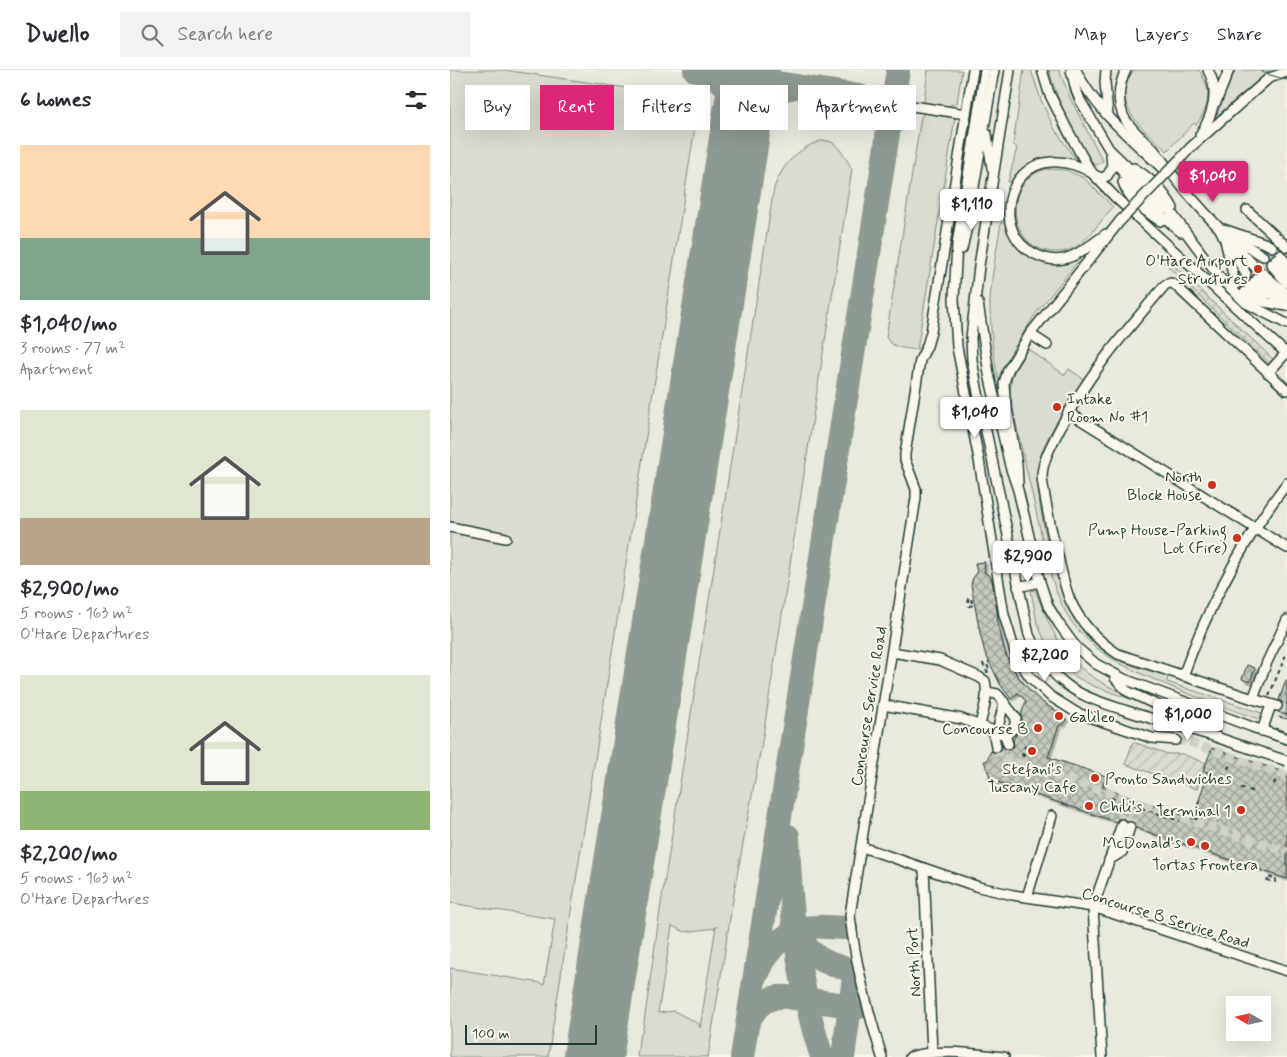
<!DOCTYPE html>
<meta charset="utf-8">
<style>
body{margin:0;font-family:Mynerve,sans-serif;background:#f2f2f3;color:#2b2b33;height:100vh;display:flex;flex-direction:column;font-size:19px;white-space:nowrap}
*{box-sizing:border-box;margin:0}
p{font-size:16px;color:#7c7c81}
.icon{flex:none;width:28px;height:28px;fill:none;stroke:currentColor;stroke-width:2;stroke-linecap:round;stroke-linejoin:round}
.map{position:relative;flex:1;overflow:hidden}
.details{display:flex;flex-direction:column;background:#fff;width:450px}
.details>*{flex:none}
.guide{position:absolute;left:15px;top:15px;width:475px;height:45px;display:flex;gap:10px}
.needle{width:32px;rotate:279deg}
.controls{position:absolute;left:776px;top:926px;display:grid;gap:10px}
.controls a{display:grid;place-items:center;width:45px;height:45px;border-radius:0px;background:#fff;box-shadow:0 5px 20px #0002;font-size:25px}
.scale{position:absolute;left:15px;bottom:12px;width:132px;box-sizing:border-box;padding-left:5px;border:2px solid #1f3d34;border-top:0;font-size:14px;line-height:18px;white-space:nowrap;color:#1f3d34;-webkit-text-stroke:4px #fbf7ec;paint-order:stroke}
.price{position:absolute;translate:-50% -42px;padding:0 11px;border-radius:5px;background:#fff;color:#222;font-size:16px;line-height:32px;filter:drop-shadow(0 1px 2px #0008)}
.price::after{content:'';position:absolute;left:50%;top:30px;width:15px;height:11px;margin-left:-8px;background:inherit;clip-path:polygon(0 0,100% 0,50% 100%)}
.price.on{background:#db2777;color:#fff}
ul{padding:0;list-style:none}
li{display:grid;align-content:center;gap:10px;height:265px;padding:0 20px}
li span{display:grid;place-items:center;height:155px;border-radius:0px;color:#555}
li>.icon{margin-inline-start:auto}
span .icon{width:90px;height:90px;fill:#fffc;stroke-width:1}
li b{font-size:21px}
h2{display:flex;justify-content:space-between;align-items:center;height:60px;padding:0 20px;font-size:21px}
.pill{padding:0 18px;border-radius:0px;background:#fff;box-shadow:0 5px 20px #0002;font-size:18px;line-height:45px}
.pill.on{background:#db2777;color:#fff}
header{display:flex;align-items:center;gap:30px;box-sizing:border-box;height:70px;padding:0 25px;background:#fff;border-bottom:1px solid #e1e1e2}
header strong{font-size:24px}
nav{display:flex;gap:28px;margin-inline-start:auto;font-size:18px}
.search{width:350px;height:45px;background:#f2f2f3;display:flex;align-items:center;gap:12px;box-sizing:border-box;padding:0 18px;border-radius:0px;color:#7c7c81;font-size:19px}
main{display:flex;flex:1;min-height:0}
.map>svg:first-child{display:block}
</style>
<header>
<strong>Dwello</strong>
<div class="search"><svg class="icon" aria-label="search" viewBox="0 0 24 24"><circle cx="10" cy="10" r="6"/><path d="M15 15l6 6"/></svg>Search here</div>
<nav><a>Map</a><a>Layers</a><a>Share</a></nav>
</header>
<main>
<section class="details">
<h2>6 homes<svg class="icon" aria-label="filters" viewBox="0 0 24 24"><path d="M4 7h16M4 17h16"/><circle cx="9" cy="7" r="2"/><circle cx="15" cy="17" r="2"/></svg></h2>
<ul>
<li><span style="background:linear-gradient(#ffd9b3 60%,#7fa58c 0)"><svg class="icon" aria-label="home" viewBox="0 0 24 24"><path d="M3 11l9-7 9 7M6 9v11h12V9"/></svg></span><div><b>$1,040/mo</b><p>3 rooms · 77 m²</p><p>Apartment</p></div></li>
<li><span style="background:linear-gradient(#dfe7d0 70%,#b9a48a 0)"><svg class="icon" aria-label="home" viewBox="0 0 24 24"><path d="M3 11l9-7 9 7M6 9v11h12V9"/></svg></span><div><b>$2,900/mo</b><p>5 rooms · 163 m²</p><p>O'Hare Departures</p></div></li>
<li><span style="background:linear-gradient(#dfe7d0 75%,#8fb573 0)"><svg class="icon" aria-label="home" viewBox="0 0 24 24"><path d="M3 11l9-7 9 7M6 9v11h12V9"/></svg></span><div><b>$2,200/mo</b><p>5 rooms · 163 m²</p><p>O'Hare Departures</p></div></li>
</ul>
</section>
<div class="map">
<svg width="837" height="987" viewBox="0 0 837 987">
<defs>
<pattern id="garden-furrows" width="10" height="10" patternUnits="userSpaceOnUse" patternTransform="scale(1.25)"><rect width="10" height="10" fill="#dbdcd1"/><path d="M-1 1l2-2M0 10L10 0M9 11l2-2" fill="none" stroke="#bcbeb4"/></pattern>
<pattern id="building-cross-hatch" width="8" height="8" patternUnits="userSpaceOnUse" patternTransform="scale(1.25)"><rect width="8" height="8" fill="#c4c9be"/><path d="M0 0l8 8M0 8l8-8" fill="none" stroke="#9fa49b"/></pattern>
<filter id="shadow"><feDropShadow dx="2.5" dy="2.5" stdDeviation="0" flood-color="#0004"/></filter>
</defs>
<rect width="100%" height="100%" fill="#fbf7ec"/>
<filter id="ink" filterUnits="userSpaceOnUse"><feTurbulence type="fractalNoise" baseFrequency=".02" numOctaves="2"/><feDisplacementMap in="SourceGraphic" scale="10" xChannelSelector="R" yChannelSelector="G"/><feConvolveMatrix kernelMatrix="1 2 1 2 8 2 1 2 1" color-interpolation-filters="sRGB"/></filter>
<g filter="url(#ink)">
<path fill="#eae9de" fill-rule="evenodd" d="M0,0H837V987H0ZM785,935H812V962H785Z"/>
<g fill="#dbdcd1" stroke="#7d8c82" fill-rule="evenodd">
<polygon points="0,0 54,0 204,22 243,29 242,42 245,57 98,987 0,987 0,898 91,913 94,915 105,849 0,833"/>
<polygon points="478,0 512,0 507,33 497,36 475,33 474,31"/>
<path d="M574,0H581L591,30L604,58L626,90C596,84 580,89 561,113L558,112L567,78L563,74Z"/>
<path d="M599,0H609L621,30L653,91L645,96C625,67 608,34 599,0Z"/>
<path d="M684,0H749C762,20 760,36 746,55L744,53L717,81C694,59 658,35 684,0Z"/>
<polygon points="785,0 820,0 769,44 767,44"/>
<path d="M474,43L505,48L467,280C455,278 442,279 436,267L471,47Z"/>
<path d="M370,71C373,71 376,70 378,71C388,72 397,91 402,99L312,672L286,811L258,987H187L189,969L193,959L211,834L324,118C332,95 347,79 370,71ZM222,856L235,862L265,858L266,856L250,958L249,954L224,941L208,943Z"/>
<path d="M596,99L616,100L634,108L663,137C652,149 640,168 627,176C621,181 612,182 605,182C558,181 550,111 596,99Z"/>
<path d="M551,152L555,154L563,170L572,180L580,186L615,193L630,189L586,243L560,284L548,309C543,284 540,258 540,232C541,206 547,179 551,152Z"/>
<path d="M578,279L615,305L619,299L632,308L633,313C618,337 595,364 589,392C581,423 607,519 624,547C631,559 643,571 654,581C670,594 698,600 718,606L717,612L815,644L812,648L809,649C774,637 739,625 705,610C672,595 648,585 624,555C612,539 606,522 600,503L560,327C560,304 566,297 578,279Z"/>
<path d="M585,520C603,564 614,593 658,616C669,622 683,626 692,633L643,616L626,607L618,600L599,580L587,553L581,521Z"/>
</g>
<g fill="url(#garden-furrows)" stroke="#7d8c82">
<polygon points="714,186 823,289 819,293 711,190"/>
<polygon points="683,672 718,684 732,684 756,693 747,719 675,694"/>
</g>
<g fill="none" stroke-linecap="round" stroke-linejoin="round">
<g stroke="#8d9a90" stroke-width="24">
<path d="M245,0L410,26C428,35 435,43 437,63"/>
<path d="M256,3C275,10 289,29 290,49C291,54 289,60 289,65"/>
<path d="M289,67C299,38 314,22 346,17"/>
<path d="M338,766C340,840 348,916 372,987"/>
<path d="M346,859C356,884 376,896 402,899"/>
<path d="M309,901C317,880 334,862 357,858C369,855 383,858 396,858"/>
<path d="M298,953C305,936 318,925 337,927L410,937"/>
<polyline points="292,987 448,0"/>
<polyline points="393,987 404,907"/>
</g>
<polyline stroke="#8d9a90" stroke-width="60" points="143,987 300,0"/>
</g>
<g fill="url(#building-cross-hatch)" stroke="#1f3d34" filter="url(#shadow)">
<polygon points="535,492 534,502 540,506 542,510 548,548 547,549 554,579 558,590 567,605 576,616 586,627 595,634 613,645 616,649 614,654 609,655 598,687 656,706 652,717 743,749 758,702 753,701 762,678 837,703 837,809 686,758 684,752 681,751 678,751 674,748 668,749 666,752 551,713 546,712 545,714 537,709 540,707 534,691 537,691 539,685 541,681 544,683 550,682 552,676 557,680 563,678 564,675 563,670 571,656 572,649 571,645 576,631 568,623 561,629 550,614 535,583 530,563 521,515 523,508 527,503 525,493"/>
<polygon points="797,595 805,598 800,612 792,609"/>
<polygon points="836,610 837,610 837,645 828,642 831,641 833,637 832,632 829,630"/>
</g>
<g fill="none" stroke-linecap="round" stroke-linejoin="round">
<g stroke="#cfd2c7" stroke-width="9" stroke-dasharray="9 4.5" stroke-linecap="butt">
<polyline points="818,181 826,189"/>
<polyline points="809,191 816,199"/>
<polyline points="800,200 808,208"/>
<polyline points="791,209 799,217"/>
<polyline points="827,636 837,640"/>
<polyline points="713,638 724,644 769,665"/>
<polyline points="726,670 739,672 837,706"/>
<polyline points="546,677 549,686 555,689 837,782"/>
<polyline points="672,754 680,730"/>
<polyline points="680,757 689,733"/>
</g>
<g stroke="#1f3d34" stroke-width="12">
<g id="minor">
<polyline points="535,0 507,174 504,229 507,277 529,390 554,545 565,582 571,594 580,607 600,626 627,643 702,668 726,670"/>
<path d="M560,0L529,196L521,268L522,290L528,323L579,565C587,582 597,599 612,611C629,626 650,632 671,639C701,649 732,657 763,666"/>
<polyline points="592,0 599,23 617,59 638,97 644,105 665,127 837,284"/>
<polyline points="621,0 626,20 630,30 682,118 700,136 731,162"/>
<path d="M626,0C645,40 682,69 713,99"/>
<polyline points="656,0 655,12 658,46"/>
<path d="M676,0C669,14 667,30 673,45C679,59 693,68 703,79C714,92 723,106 734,119C756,145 781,170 804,196"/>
<polyline points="766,32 779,0"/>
<polyline points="442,33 516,44"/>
<polyline points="537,64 542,98"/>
<path d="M750,65C763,45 770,22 758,0"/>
<polyline points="660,80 711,129 770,208 796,233 837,254"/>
<polyline points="730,89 741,77 819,8 837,2"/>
<path d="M684,98C700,108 714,121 723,138"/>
<path d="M642,103C630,96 615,91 601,92C555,95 543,162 583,183C592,188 603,191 613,189C627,187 645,172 656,164"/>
<polyline points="644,105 651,108 657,106 662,98 661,85"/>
<polyline points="681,108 712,140"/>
<path d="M673,112C679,130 695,141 710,151"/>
<polyline points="797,140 837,177"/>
<polyline points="773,159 817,174 822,177"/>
<polyline points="771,161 775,170 784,209 787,214"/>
<polyline points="783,167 813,186"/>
<polyline points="779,174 796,204"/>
<polyline points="512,179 518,152 544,0"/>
<polyline points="830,185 837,194"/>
<polyline points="826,189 831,194 837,204"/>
<polyline points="821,194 837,213"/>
<polyline points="812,203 837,224"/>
<polyline points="808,208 824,220"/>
<polyline points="804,212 815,221 837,231"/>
<polyline points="799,217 805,223 815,227"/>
<path d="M795,222C806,233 822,233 837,236"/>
<polyline points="528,233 539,304 560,396 568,420 590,512 598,536 609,554 617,565 626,577 646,594 674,609 802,657 837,669"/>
<polyline points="580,264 597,275"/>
<polyline points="818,303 836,283"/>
<path d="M837,320L725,215C721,212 719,213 715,215C675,262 635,308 608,362C601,376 593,390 592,405C592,412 594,420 595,427C599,449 603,470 609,490C612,504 615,518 620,530C630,552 648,571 668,584L803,629L817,592L837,550"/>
<polyline points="618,342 837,478"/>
<polyline points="568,412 567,394 555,327 554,313 558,300 580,264 670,151"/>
<polyline points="0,457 56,468"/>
<polyline points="568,517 590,512"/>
<path d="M442,582L490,590L529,607L535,611C539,626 533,641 530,655"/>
<path d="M733,606C758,536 793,471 837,413"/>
<polyline points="665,608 677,621 713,638 742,636"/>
<path d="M537,622L547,624L549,626L566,648C565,657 563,661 555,665"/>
<polyline points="803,629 827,636"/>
<polyline points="433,635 512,649 555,665 558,674"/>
<polyline points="543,660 546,677"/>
<polyline points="812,661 821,635"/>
<polyline points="547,662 554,632"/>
<polyline points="412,777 529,817 563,825 643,837 837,901"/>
<polyline points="659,790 672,782 680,757"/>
<polyline points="474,798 482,983"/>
<polyline points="577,827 602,746"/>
<path d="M432,987C418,940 405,894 400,845L466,428V419L455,390V384L470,290L477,276L481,262L523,0"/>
<path d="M460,987C488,978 525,984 554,987"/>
<polyline points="652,987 643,837 672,754"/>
</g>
</g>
<g stroke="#1f3d34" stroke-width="2" stroke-dasharray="4 4" stroke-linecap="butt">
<polyline points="522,533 521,528 518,528 519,536 525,535"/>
<polyline points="537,595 540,601 537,602 533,594 539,592"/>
<polyline points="819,626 837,582"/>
<polyline points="572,686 575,676"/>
<polyline points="573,687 577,677"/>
<polyline points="778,699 780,694"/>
<polyline points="824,714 826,709"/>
<polyline points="791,718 802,721"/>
<polyline points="661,728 730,751"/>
<polyline points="744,749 749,732"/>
<polyline points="746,750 750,736"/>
<polyline points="720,773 714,771 713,775 722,778 724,772"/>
<polyline points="823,808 818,807 817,810 825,812 827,806"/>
</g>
<use href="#minor" stroke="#fbf7ec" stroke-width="9"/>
<g stroke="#1f3d34" stroke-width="1">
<polyline points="809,0 817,4 837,10"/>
<polyline points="829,647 837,649"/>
<polyline points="825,658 837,662"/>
</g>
<g stroke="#1f3d34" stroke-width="12" stroke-linecap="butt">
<g id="minor-bridge">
<polyline points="670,151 730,89"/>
<polyline points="763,666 837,691"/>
</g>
</g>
<use href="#minor-bridge" stroke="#fbf7ec" stroke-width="9"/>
</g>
</g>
<g fill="#c8321e" stroke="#fbf7ec" stroke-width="2">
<circle cx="808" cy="199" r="5"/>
<circle cx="607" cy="337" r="5"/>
<circle cx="762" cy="415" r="5"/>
<circle cx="787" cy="468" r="5"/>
<circle cx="609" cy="646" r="5"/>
<circle cx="588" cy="658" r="5"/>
<circle cx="582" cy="681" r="5"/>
<circle cx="645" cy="708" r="5"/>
<circle cx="639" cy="736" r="5"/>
<circle cx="791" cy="740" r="5"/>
<circle cx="741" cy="772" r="5"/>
<circle cx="755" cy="776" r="5"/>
</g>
<g text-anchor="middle" stroke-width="4" stroke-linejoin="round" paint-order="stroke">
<g font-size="16" fill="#1f3d34" stroke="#fbf7ec" text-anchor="end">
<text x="798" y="196">O'Hare Airport<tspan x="798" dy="18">Structures</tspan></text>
<text x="617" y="334" text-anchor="start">Intake<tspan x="617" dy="18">Room No #1</tspan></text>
<text x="752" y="412">North<tspan x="752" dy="18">Block House</tspan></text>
<text x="777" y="465">Pump House-Parking<tspan x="777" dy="18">Lot (Fire)</tspan></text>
<text x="619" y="652" text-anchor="start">Galileo</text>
<text x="578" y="664">Concourse B</text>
<text x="582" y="704" text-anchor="middle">Stefani's<tspan x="582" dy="18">Tuscany Cafe</tspan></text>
<text x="655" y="714" text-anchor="start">Pronto Sandwiches</text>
<text x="649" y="742" text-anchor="start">Chili's</text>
<text x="781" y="746">Terminal 1</text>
<text x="731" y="778">McDonald's</text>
<text x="755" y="800" text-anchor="middle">Tortas Frontera</text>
</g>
<g font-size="16" fill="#1f3d34" stroke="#fbf7ec">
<text transform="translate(418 636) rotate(-81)" y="6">Concourse Service Road</text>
<text transform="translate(716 847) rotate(17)" y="6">Concourse B Service Road</text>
<text transform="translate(463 892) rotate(-93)" y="6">North Port</text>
</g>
</g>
</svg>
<div class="controls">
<a><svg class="needle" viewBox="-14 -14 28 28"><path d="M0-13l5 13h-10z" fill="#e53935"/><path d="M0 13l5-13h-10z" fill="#7c7c81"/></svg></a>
</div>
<div class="scale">100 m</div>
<b class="price on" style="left:763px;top:133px">$1,040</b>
<b class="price" style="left:522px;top:161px">$1,110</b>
<b class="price" style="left:525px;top:369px">$1,040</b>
<b class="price" style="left:578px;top:513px">$2,900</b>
<b class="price" style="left:595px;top:612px">$2,200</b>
<b class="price" style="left:738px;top:671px">$1,000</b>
<div class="guide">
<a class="pill">Buy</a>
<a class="pill on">Rent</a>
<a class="pill">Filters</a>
<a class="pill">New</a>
<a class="pill">Apartment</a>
</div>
</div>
</main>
